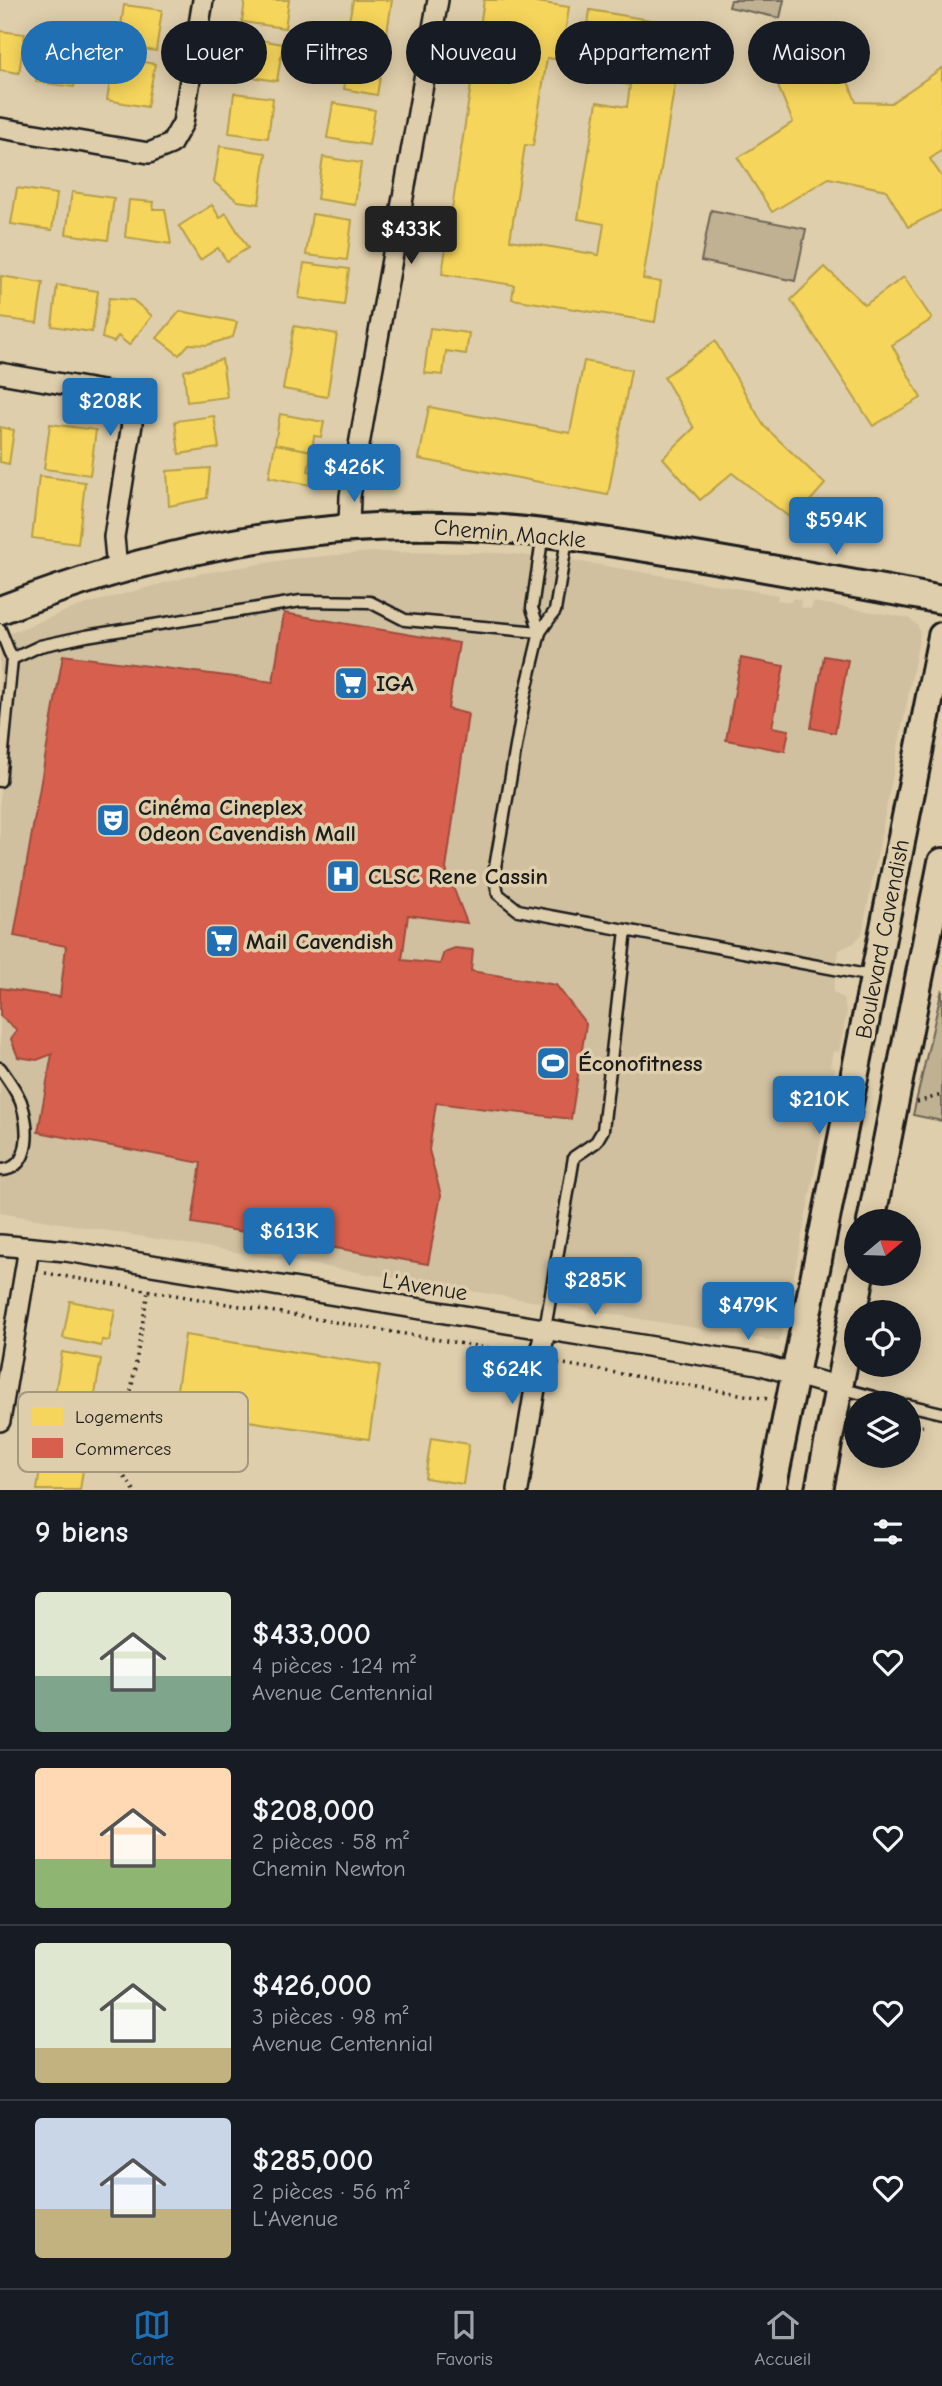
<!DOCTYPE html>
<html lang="fr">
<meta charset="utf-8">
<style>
body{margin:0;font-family:"Comic Neue",sans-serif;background:#20242c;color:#f1f3f6;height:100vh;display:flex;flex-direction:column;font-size:26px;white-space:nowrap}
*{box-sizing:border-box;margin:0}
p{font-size:23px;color:#9ea1a6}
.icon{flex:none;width:38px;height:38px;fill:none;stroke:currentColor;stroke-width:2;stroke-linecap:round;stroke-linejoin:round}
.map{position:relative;height:1490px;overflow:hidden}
.drawer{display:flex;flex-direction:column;background:#171b24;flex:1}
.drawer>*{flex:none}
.top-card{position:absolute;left:21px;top:21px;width:901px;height:63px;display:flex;gap:14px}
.needle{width:46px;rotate:71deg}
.controls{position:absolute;left:844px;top:1209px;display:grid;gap:14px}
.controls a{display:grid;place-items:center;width:77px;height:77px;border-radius:50%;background:#171b24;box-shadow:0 4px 18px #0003;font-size:35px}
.price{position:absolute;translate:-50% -60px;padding:0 16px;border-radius:7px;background:#1f6fb2;color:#fff;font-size:23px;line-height:46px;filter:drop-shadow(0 2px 4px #0008)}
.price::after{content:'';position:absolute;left:50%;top:42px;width:21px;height:16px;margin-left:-10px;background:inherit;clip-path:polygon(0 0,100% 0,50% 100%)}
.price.selected{background:#222;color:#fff}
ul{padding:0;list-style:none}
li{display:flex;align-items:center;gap:21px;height:175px;padding:0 35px}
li+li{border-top:2px solid #363941}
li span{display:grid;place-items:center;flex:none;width:196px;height:140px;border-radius:7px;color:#555}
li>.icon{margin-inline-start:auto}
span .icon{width:84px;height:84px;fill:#fffc;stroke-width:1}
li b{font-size:30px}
h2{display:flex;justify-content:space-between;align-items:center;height:84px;padding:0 35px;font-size:30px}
.tag{padding:0 24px;border-radius:32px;background:#171b24;box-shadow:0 4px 18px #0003;font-size:24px;line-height:63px}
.tag.selected{background:#1f6fb2;color:#fff}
.dock{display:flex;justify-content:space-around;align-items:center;height:98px;border-top:2px solid #363941;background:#171b24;font-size:19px;color:#9ea1a6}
.dock a{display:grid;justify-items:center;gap:4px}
.dock .selected{color:#1f6fb2}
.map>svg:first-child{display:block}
</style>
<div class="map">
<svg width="942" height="1490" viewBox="0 0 942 1490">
<rect width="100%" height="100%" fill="#dfceab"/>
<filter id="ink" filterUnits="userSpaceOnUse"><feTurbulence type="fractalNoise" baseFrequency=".0143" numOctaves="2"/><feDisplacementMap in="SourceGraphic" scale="14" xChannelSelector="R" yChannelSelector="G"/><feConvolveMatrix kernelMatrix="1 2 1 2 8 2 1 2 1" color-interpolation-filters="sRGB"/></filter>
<g filter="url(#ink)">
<polygon fill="#d0c0a0" points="372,552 502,553 576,561 778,595 777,600 791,602 793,598 801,600 800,607 811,609 813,602 909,618 918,626 920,634 862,934 854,943 839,950 833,992 843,998 847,1013 839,1052 833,1051 830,1066 835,1068 788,1306 780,1305 778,1319 784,1322 779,1342 0,1213 0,637 79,606 198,574 290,559"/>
<g fill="#c0b193" stroke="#6e6658" stroke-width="2">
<polygon points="731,0 784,0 780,18 729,7"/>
<polygon points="711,210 806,229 795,281 701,261"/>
<polygon points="942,989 942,1121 913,1115"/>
</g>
<g fill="#f6d55c" stroke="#b59e49" stroke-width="2">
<polygon points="245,0 289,0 285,28 242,22"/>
<polygon points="353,0 392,0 386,39 347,32"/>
<polygon points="484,0 524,0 569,7 561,60 547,58 533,146 525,145 510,240 599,255 604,224 578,219 597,102 627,107 630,85 580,76 590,10 704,29 697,74 677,71 643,279 661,282 655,322 512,299 514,285 442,274"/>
<polygon points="124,5 162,10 156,51 118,46"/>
<polygon points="826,24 856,102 891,103 942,68 942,150 930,159 942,177 942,210 908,227 886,190 829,178 772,212 738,158 793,122 765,55"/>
<polygon points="0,31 25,34 19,73 0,70"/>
<polygon points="243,37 283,44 277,81 238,75"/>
<polygon points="42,40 80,45 74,87 36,82"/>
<polygon points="351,47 384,53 377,95 344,89"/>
<polygon points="114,57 155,64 147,107 107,100"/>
<polygon points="234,93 273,98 268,138 229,133"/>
<polygon points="333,103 375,110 369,145 327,138"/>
<polygon points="220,146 266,153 259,204 238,201 214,182"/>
<polygon points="323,157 361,163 355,205 317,199"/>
<polygon points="17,188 57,194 52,230 11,224"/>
<polygon points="72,192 114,198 108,240 66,234"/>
<polygon points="129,200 154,202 153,209 165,209 171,244 125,237"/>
<polygon points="212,205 220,218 226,213 248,248 227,261 218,248 200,260 179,226"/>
<polygon points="312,214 352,220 347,260 306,255"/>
<polygon points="304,263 349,269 344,305 299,298"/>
<polygon points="825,267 865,305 904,277 932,319 892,345 921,398 873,426 791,300"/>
<polygon points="1,276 43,283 37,323 0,318"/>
<polygon points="57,285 98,291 92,332 52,326"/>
<polygon points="109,298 133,300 152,316 129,345 118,336 114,342 102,338"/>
<polygon points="180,311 237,322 233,337 207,345 189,344 179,355 157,338"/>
<polygon points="294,326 337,334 327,397 283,389"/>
<polygon points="430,328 469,333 466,354 446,351 443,375 424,373"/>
<polygon points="715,341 764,426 825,484 793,520 732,473 700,500 663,458 694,428 664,377"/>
<polygon points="222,359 227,397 187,402 184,371"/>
<polygon points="584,361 631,370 608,495 419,459 429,407 570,433"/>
<polygon points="280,414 324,422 321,437 314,436 312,451 275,444"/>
<polygon points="214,416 219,448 179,454 175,421"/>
<polygon points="50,424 96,430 90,475 44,469"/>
<polygon points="0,427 14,430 9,464 0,462"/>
<polygon points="275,444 312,451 308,471 314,472 311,485 269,477"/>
<polygon points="210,468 207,498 169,506 167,471"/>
<polygon points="39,476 85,482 78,544 32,538"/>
<polygon points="70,1301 115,1310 109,1341 102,1340 101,1346 63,1338"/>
<polygon points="185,1335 380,1365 369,1439 174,1410"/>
<polygon points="62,1352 101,1359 94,1400 55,1394"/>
<polygon points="431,1438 469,1444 463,1484 425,1478"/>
<polygon points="42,1456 84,1463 80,1490 37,1490"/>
</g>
<g fill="#d6604d" stroke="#9e4c3e" stroke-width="2">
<polygon points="284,613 459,643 448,709 468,714 446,869 467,923 408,915 402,960 440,964 444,952 455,948 473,950 471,971 556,985 586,1024 571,1119 436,1103 429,1150 441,1195 428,1264 192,1223 201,1163 38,1132 52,1054 37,1060 18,1057 11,1039 17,1030 0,1016 0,988 60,997 66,946 14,936 63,655 273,682"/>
<polygon points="824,656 848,660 835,733 811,728"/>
<polygon points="741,658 784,666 772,727 789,730 785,751 726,740"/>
</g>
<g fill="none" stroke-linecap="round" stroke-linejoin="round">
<g stroke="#1c1c1c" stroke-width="15">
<g id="lane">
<polyline points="567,539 555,611 540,632 525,695 494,873 498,894 518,910 872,976"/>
<polyline points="0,629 12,659 0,781"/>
<polyline points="540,632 532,608 543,533"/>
<polyline points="12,659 40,646 86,636 301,601 370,602 405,620 540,632"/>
<path d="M0,1068C8,1079 16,1090 21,1102C29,1124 33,1170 0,1170"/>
<polyline points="545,1329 574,1157 596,1142 603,1130 626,930"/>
<polyline points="840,1388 900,1404"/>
<polyline points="908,1405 942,1413"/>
</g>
</g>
<g stroke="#1c1c1c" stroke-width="24">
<g id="street">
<polyline points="0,128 149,153 171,144 183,123 203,0"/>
<polyline points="0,373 108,392 123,402 132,424 114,537 117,569"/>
<polyline points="349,528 350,496 438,0"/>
<polyline points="0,1245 66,1251 690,1353 758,1364 839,1387"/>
<polyline points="0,1421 29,1248"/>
<polyline points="518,1490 545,1329"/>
</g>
</g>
<g stroke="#1c1c1c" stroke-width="32">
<g id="secondary">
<path d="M0,610C147,554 286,523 444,526C519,527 592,539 665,551C758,566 850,583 942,600"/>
<polyline points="871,1222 942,862"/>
<polyline points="772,1490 942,636"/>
<polyline points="819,1490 861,1274"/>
</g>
</g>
<g stroke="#1c1c1c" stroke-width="3.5" stroke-dasharray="2 5" stroke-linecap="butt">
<polyline points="917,1102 942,1095"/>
<polyline points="45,1273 523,1354"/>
<polyline points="558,1363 768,1399"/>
<polyline points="908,1428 923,1426"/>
<polyline points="134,1490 118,1468 148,1291"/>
</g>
<use href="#lane" stroke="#dfceab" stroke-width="10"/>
<use href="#street" stroke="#dfceab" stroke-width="19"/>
<use href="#secondary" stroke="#dfceab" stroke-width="26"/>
</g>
</g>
<defs>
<g id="supermarket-square" transform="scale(1.75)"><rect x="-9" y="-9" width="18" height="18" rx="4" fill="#1f6fb2" stroke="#dfceab"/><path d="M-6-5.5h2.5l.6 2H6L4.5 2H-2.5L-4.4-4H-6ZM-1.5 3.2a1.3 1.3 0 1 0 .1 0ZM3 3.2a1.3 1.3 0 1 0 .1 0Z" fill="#fff"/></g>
<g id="theatre-square" transform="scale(1.75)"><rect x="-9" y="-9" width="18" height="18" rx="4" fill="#1f6fb2" stroke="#dfceab"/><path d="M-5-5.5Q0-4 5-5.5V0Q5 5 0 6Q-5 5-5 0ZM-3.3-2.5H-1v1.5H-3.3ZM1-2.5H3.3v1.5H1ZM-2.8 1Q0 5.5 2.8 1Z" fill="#fff"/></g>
<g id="hospital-square" transform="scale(1.75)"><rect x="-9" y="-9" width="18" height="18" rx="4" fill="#1f6fb2" stroke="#dfceab"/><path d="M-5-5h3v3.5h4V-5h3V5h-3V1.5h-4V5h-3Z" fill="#fff"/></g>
<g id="stadium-square" transform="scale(1.75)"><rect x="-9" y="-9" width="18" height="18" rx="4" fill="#1f6fb2" stroke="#dfceab"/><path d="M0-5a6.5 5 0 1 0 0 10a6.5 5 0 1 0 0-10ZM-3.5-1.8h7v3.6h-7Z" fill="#fff"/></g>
</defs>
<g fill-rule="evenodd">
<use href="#supermarket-square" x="351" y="683"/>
<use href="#theatre-square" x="113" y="820"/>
<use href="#hospital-square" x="343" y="876"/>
<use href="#supermarket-square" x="222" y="941"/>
<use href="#stadium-square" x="553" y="1063"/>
</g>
<g text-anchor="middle" stroke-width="7" stroke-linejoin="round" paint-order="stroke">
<g font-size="23" fill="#1c1c1c" stroke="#dfceab">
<text transform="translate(510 533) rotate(5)" y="8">Chemin Mackle</text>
<text transform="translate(882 939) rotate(-79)" y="8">Boulevard Cavendish</text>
<text transform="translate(425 1286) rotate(9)" y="8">L'Avenue</text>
</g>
<g font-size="23" font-weight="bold" fill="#1c1c1c" stroke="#dfceab" text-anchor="start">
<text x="376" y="691">IGA</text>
<text x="138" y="815">Cinéma Cineplex<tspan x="138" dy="26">Odeon Cavendish Mall</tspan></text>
<text x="368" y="884">CLSC Rene Cassin</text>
<text x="246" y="949">Mail Cavendish</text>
<text x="578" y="1071">Éconofitness</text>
</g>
</g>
<rect x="18" y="1392" width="230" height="80" rx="10" fill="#dfceab" stroke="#a49980" stroke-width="2"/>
<rect x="32" y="1407" width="31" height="19" fill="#f6d55c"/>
<rect x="32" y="1438" width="31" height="20" fill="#d6604d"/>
<g font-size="19" fill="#1c1c1c">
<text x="75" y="1423">Logements</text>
<text x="75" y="1455">Commerces</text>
</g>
</svg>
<div class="controls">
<a><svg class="needle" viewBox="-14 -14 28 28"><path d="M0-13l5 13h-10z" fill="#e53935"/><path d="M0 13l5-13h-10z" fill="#9ea1a6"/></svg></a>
<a><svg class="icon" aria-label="locate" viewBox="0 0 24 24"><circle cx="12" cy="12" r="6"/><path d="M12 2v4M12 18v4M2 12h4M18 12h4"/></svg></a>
<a><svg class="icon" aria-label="layers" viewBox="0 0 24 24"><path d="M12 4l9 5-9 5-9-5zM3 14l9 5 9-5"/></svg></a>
</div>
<b class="price selected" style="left:411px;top:266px">$433K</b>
<b class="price" style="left:110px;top:438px">$208K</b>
<b class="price" style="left:354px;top:504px">$426K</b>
<b class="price" style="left:836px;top:557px">$594K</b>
<b class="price" style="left:819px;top:1136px">$210K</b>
<b class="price" style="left:289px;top:1268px">$613K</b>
<b class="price" style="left:595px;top:1317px">$285K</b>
<b class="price" style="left:748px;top:1342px">$479K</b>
<b class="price" style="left:512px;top:1406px">$624K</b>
<div class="top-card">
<a class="tag selected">Acheter</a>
<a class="tag">Louer</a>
<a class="tag">Filtres</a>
<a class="tag">Nouveau</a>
<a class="tag">Appartement</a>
<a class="tag">Maison</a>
</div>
</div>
<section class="drawer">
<h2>9 biens<svg class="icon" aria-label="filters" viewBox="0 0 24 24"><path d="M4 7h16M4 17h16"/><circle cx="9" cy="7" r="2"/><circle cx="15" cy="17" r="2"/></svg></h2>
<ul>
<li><span style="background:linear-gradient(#dfe7d0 60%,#7fa58c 0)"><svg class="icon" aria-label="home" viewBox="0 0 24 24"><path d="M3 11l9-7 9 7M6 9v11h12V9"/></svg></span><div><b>$433,000</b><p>4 pièces · 124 m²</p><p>Avenue Centennial</p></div><svg class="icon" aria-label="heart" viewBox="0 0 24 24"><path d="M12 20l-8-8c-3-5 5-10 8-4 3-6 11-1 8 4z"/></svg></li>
<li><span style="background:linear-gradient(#ffd9b3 65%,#8fb573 0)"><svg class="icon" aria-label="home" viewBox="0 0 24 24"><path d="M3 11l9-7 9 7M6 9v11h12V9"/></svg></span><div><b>$208,000</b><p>2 pièces · 58 m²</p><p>Chemin Newton</p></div><svg class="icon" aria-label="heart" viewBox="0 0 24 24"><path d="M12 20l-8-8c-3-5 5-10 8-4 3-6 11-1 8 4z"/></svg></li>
<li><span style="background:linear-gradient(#dfe7d0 75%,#c2b280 0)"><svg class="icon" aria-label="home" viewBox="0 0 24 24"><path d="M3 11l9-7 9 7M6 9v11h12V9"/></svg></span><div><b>$426,000</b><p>3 pièces · 98 m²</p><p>Avenue Centennial</p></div><svg class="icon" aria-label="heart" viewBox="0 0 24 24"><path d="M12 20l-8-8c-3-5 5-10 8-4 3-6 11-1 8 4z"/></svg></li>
<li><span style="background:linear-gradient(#c9d6e8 65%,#c2b280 0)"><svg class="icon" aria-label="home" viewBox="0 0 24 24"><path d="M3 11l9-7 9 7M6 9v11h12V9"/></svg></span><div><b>$285,000</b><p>2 pièces · 56 m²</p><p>L'Avenue</p></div><svg class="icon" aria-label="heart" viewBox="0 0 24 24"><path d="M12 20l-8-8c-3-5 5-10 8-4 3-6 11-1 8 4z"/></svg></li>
</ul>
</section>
<nav class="dock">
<a class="selected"><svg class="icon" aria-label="map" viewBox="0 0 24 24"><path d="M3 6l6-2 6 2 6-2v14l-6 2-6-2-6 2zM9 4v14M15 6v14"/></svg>Carte</a>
<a><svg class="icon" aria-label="saved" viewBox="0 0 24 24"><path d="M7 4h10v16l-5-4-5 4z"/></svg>Favoris</a>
<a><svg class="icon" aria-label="home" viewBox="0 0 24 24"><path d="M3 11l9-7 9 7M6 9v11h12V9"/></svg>Accueil</a>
</nav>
